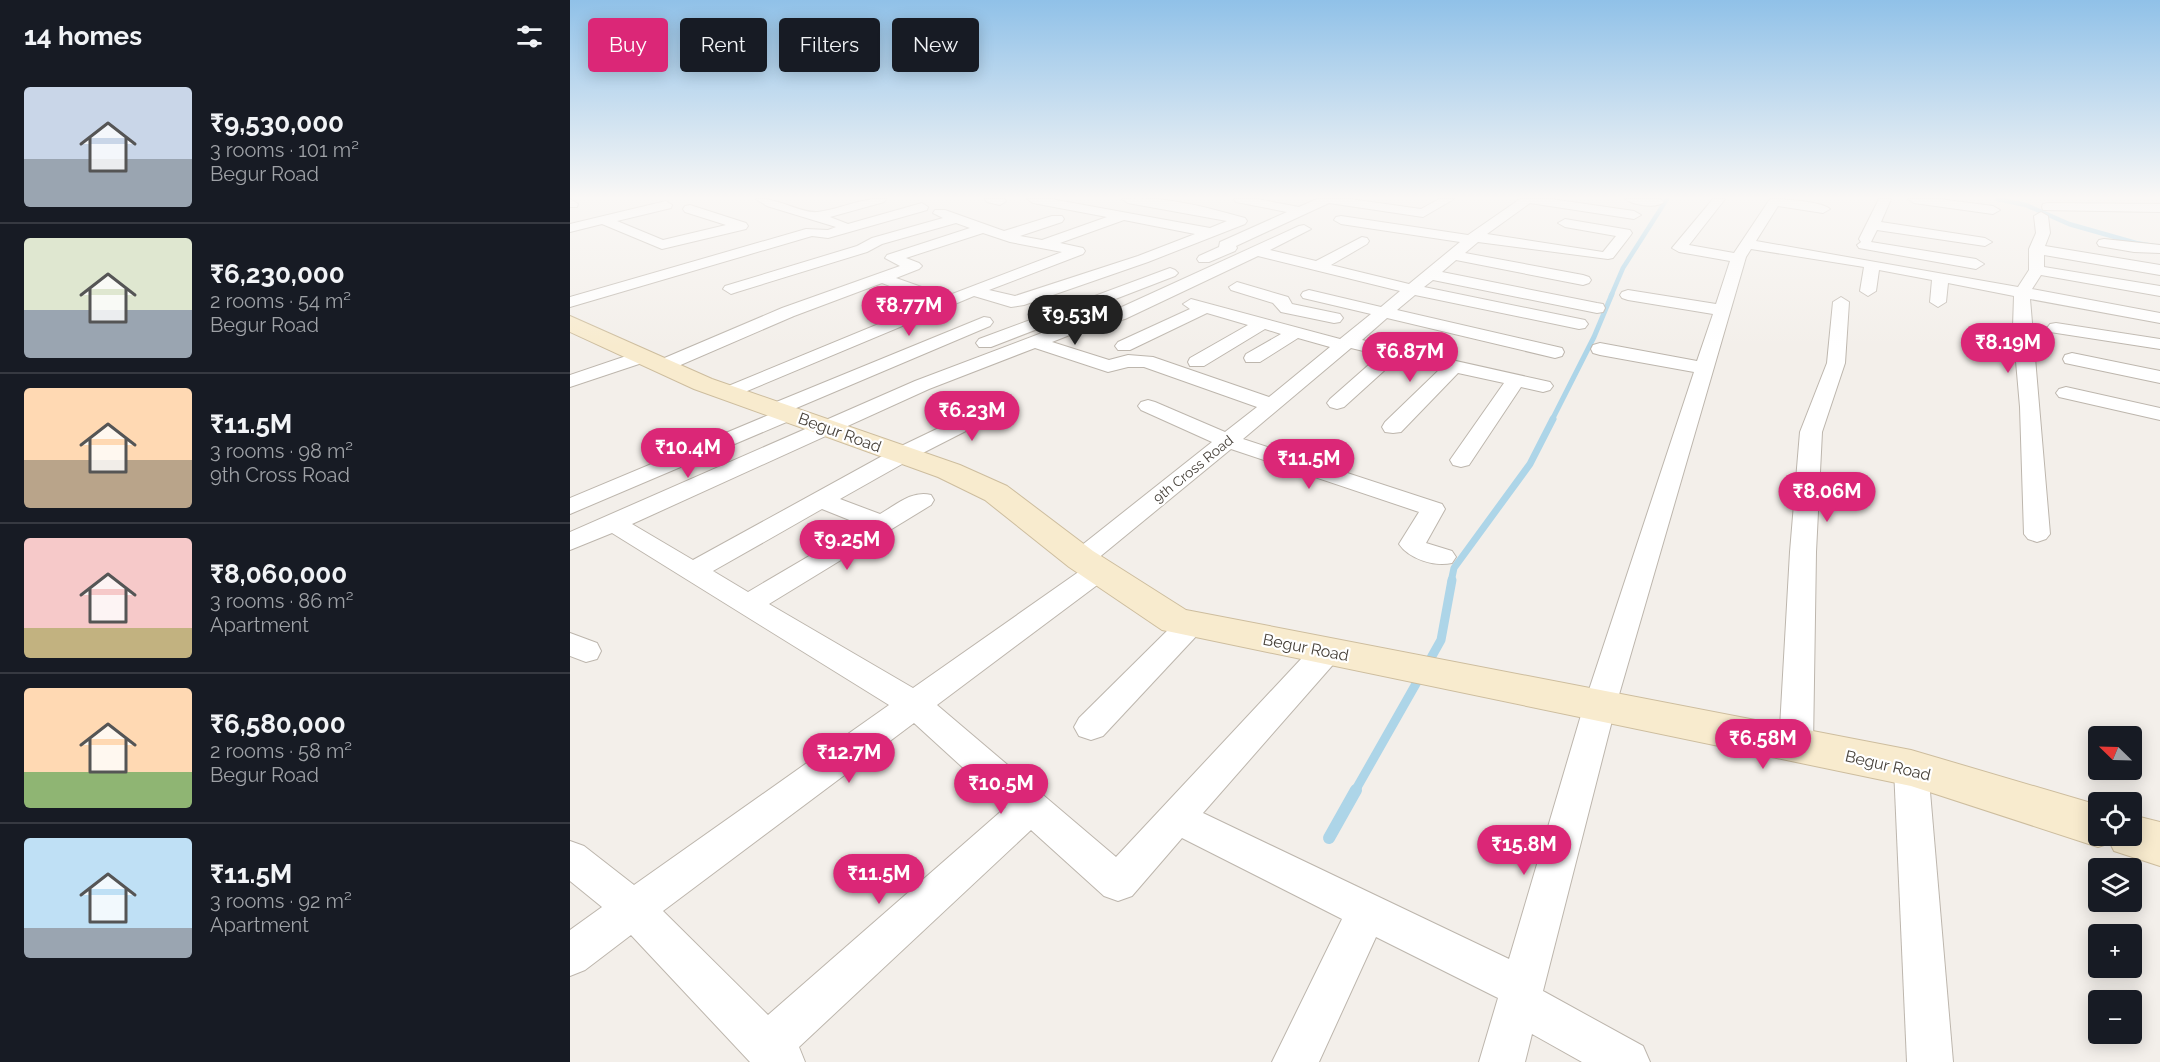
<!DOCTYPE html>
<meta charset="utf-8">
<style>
body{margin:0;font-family:Raleway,sans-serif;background:#20242c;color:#f1f3f6;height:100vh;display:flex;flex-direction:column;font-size:22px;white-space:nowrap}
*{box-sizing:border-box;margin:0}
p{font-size:20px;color:#9ea1a6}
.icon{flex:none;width:33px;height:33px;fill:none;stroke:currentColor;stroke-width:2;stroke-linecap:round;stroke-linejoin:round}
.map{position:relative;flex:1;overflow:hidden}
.panel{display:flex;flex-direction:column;background:#171b24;width:570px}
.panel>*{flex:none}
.guide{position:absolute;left:18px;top:18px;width:570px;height:54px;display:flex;gap:12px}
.needle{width:39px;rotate:293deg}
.controls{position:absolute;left:1518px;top:726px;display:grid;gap:12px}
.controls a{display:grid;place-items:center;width:54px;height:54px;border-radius:6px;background:#171b24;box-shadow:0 3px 15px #0003;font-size:30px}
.price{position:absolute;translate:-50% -51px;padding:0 14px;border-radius:21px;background:#db2777;color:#fff;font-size:20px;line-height:39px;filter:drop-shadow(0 2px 3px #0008)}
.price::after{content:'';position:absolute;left:50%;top:36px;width:18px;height:14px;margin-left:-9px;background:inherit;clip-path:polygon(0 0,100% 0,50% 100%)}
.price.current{background:#222;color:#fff}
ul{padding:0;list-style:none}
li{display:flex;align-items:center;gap:18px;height:150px;padding:0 24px}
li+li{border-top:2px solid #363941}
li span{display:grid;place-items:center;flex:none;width:168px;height:120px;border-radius:6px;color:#555}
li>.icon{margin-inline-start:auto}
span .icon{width:72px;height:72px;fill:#fffc;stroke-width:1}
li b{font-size:26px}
h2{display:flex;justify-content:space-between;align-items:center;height:72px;padding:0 24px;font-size:26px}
.pill{padding:0 21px;border-radius:6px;background:#171b24;box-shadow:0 3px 15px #0003;font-size:21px;line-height:54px}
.pill.current{background:#db2777;color:#fff}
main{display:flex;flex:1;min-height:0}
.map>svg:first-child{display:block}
</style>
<main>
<section class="panel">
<h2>14 homes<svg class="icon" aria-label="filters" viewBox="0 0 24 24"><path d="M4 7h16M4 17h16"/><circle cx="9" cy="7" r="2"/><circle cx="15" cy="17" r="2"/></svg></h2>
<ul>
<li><span style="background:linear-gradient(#c9d6e8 60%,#9aa5b1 0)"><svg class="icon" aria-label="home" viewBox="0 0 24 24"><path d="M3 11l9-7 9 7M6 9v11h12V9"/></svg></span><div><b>₹9,530,000</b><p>3 rooms · 101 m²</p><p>Begur Road</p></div></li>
<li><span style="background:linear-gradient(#dfe7d0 60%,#9aa5b1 0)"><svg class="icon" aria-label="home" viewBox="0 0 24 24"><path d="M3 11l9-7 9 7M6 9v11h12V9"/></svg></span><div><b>₹6,230,000</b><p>2 rooms · 54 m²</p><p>Begur Road</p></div></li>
<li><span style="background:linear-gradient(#ffd9b3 60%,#b9a48a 0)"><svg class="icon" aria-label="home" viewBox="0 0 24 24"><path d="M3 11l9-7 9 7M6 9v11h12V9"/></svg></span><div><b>₹11.5M</b><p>3 rooms · 98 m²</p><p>9th Cross Road</p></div></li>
<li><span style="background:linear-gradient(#f6c9c9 75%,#c2b280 0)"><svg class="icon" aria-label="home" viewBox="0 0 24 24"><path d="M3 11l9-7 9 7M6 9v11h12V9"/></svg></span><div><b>₹8,060,000</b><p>3 rooms · 86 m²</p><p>Apartment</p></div></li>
<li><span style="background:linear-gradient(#ffd9b3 70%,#8fb573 0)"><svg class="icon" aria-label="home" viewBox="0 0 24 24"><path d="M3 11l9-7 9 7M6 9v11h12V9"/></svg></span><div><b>₹6,580,000</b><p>2 rooms · 58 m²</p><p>Begur Road</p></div></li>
<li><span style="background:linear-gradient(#bfe0f5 75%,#9aa5b1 0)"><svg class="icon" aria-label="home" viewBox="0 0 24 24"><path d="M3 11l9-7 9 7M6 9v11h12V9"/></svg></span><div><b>₹11.5M</b><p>3 rooms · 92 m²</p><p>Apartment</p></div></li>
</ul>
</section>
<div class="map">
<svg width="1590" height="1062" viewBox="0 0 1590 1062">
<rect width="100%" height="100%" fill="#f3efea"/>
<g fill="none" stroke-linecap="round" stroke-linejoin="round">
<g stroke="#add5e8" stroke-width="4.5">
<polyline points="1427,199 1456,205 1499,224 1566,243 1590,247"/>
<polyline points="1041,296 1053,268 1097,199"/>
</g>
<polyline stroke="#add5e8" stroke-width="5" points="982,420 1024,337 1042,294"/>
<polyline stroke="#add5e8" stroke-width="7" points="881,582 884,568 960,464 983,419"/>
<g stroke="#add5e8" stroke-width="9">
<polyline points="857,665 871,640 882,580"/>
<polyline points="785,791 851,675"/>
</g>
<polyline stroke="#add5e8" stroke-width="12" points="759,838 786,790"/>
<g stroke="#bdb6ad" stroke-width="2">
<g id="street">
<polygon points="0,199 8,204 7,207 0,207"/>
<path d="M186,199C208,197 231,214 248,212C272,209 292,197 316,199L314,202L260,217L278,224L352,203L358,207L357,210L258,238L242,236L0,307V297L236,229L258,230L266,227L197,206Z"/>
<polygon points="415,199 435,199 436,201 430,205 417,202"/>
<path d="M457,199H481L640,228L657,221L558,203L552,199C592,195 636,207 675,218L677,221L675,224L578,262L454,305L441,307L404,296L158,399L151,397L148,393L151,389L362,302L312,283L224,316L99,370H85L82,366L85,362L212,308L330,266L315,258L317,255L400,228L386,223L312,244L297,252L167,292L161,294L153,289L155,286L287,246L302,238L373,218L363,213L365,210H375L434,231L482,216H492L494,219L492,222L450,236L472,240L537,217L463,203ZM554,220L625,234L568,256L445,296L419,290L513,254L515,251L513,248L490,243ZM413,233L440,242L492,252L377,296L326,278L349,269L352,266L349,263L336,258Z"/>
<polygon points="664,199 687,199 729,207 747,199 780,199 851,209 869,199 884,199 853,217 759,203 666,246 667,248 665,251 639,262 629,262 627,259 629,256 649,247 650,242 717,212 666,202"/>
<path d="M950,199H981L1064,211L1071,215L1064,219L960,203L917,234L1033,252L1046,236L995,227L988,223L995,219L1060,230L1062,233L1060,236L1043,258L1038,259L908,242L895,253L1013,275L1019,277L1021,280L1019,283L1013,285L886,260L872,272L1027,303L1033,304L1035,308L1033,312L1027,313L863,280L854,287L1015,320L1018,324L1015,328L1009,329L845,295L827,310L992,348L994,352L992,356L985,358L817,318L792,340L980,382L983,386L980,390L973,392L951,387L899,465L891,467L883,465L880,460L934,383L888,373L831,432L823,433L815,432L812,427L815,422L870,369L827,359L774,407L767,409L760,407L757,403L760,399L810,355L781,348L673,439L872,504L875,509L856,543L882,551L886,557L882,563C865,567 839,559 829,544L849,512L661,449L521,564L528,562L538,565L542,571L538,577L367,705L546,857L746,643L757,640L768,643L772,651L768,659L633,813L939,959L1014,705L1124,372L1030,355L1023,353L1021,349L1023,345L1030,343L1127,361L1143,314L1058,300L1052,298L1050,295L1052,292L1058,290L1146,304L1160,261L1109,252L1102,248L1143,199H1155L1119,245L1164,253L1200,199C1212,199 1251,201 1260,209L1253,213L1208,206L1186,241L1448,287L1459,270V249L1466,233L1464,216L1471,212L1478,216L1480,233L1475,246L1590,265V275L1474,255V267L1590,286V296L1471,275L1462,289L1590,313V323L1460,299L1480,534L1476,539L1467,542L1458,539L1454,534L1450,407L1443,327L1444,296L1378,283L1376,302L1368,307L1360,302L1362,280L1309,270L1306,291L1298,296L1290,291L1294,267L1181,249L1176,257L1046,705L973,991L1073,1046L1080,1062H1012L962,1034L955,1062H909L928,998L806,937L749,1062H702L772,919L612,838L562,896L548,901L534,896L461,830L229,1047L235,1062H180L61,935L15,970L0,976V930L32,907L0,881V841L14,846L64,885L319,705L42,533L0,550V532L345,381L498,323L543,311L729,226L734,225L741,229L700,250L746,261L792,237L797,238L799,241L797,244L761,265L839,284L890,242L771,224L764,220L766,217L771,216L898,235ZM688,256L830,291L811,307L739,290L733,292L731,295L733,298L801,314L770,339L621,299L613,304L620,309L548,342L545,346L548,350H560L637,313L678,325L620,358L618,362L620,366H634L695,329L711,334L676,354L674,358L676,362H690L728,338L760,347L699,397L583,357L558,355L539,360L482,342L510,331L555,319ZM465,348L538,372L558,367H574L687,407L655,432L585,402L578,400L571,402L568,406L571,410L642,442L502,553L498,559L502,565L511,567L517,566L343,688L199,604L361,505L364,500L361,495C342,490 326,505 310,514L270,499L341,459L437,410L440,406L437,402L430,400L423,402L325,449L123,560L62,524L359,389ZM252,509L292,525L178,592L143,571ZM344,723L436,807L198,1015L93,911Z"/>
<path d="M1055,199H1090L1094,202C1086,209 1063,205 1055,199Z"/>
<polygon points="1309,199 1321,199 1311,222 1415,238 1422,242 1415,246 1307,230 1301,242 1406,259 1414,264 1406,269 1289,248 1287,245 1291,242 1289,239"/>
<polygon points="1338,199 1369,199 1423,206 1430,210 1423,214 1344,203"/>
<polygon points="96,201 102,205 101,208 47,221 93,240 156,225 115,212 113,209 115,206 120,205 176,223 178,226 176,229 92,249 32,224 0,232 0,224"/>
<polygon points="1478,203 1590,204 1590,212 1473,210 1472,207 1473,204"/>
<polygon points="1534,239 1590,245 1590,253 1564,252 1529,246 1527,243 1529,240"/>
<polygon points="600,268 605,270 608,273 605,276 421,347 409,347 406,343 409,339"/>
<polygon points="667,282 718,297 722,304 770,314 773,318 770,322 764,323 711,312 703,303 661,290 659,287"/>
<polygon points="1271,297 1279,302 1275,363 1252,432 1246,552 1243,745 1238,755 1226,758 1214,755 1209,745 1220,552 1230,432 1257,363 1263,302"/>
<polygon points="414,317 420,318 423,322 420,326 224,409 229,414 226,418 0,514 0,498 201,414 196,409 199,405"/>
<polygon points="1486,323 1590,339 1590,349 1480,332 1477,328 1480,324"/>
<polygon points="71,351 78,353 80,357 78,361 0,387 0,375"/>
<polygon points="1502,353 1590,371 1590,383 1495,363 1493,359 1495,355"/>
<polygon points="1496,387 1590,408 1590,420 1489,397 1486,393 1489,389"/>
<polygon points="621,614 631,617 636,624 631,631 533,736 521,740 509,736 504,727 509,718 611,617"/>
<polygon points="0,633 27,643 31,651 27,659 16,662 0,656"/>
<polygon points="1341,754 1353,758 1358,768 1383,1062 1337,1062 1324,768 1329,758"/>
</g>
</g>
<g stroke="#cdbd9e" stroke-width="2">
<polygon id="secondary" points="0,316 142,379 390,465 437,486 523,551 616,610 1341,750 1528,805 1528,836 1562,836 1562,815 1590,822 1590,866 1544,851 1540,843 1528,847 1341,786 592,630 499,567 415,500 368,477 124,389 0,332"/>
</g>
<use href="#street" fill="#fff" fill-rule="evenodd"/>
<use href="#secondary" fill="#f8ebce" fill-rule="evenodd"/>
</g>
<linearGradient id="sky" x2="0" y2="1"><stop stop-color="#90c1e8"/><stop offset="0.57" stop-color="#faf8f6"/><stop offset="1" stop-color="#faf8f6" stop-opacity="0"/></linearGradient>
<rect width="1590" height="347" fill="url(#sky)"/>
<g text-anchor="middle" stroke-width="4.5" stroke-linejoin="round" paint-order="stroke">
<g font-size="14" fill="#464039" stroke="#fff">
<text transform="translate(623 469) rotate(-39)" y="5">9th Cross Road</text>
</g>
<g font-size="16" fill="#464039" stroke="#fff">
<text transform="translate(270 432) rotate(20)" y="6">Begur Road</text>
<text transform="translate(736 647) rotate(11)" y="6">Begur Road</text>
<text transform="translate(1318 765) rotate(13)" y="6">Begur Road</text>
</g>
</g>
</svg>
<div class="controls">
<a><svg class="needle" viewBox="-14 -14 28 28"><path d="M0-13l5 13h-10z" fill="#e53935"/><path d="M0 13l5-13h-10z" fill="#9ea1a6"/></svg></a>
<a><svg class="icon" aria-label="locate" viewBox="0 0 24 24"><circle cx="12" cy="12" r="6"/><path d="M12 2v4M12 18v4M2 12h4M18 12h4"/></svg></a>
<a><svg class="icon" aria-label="layers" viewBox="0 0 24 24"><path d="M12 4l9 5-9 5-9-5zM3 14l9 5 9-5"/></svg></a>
<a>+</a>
<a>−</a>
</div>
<b class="price" style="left:339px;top:337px">₹8.77M</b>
<b class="price current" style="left:505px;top:346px">₹9.53M</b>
<b class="price" style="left:1438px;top:374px">₹8.19M</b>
<b class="price" style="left:840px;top:383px">₹6.87M</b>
<b class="price" style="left:402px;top:442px">₹6.23M</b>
<b class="price" style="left:118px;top:479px">₹10.4M</b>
<b class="price" style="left:739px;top:490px">₹11.5M</b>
<b class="price" style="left:1257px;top:523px">₹8.06M</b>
<b class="price" style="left:277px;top:571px">₹9.25M</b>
<b class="price" style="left:1193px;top:770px">₹6.58M</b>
<b class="price" style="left:279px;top:784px">₹12.7M</b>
<b class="price" style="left:431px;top:815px">₹10.5M</b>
<b class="price" style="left:954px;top:876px">₹15.8M</b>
<b class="price" style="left:309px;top:905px">₹11.5M</b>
<div class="guide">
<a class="pill current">Buy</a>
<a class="pill">Rent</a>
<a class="pill">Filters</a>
<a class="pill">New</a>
</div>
</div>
</main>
